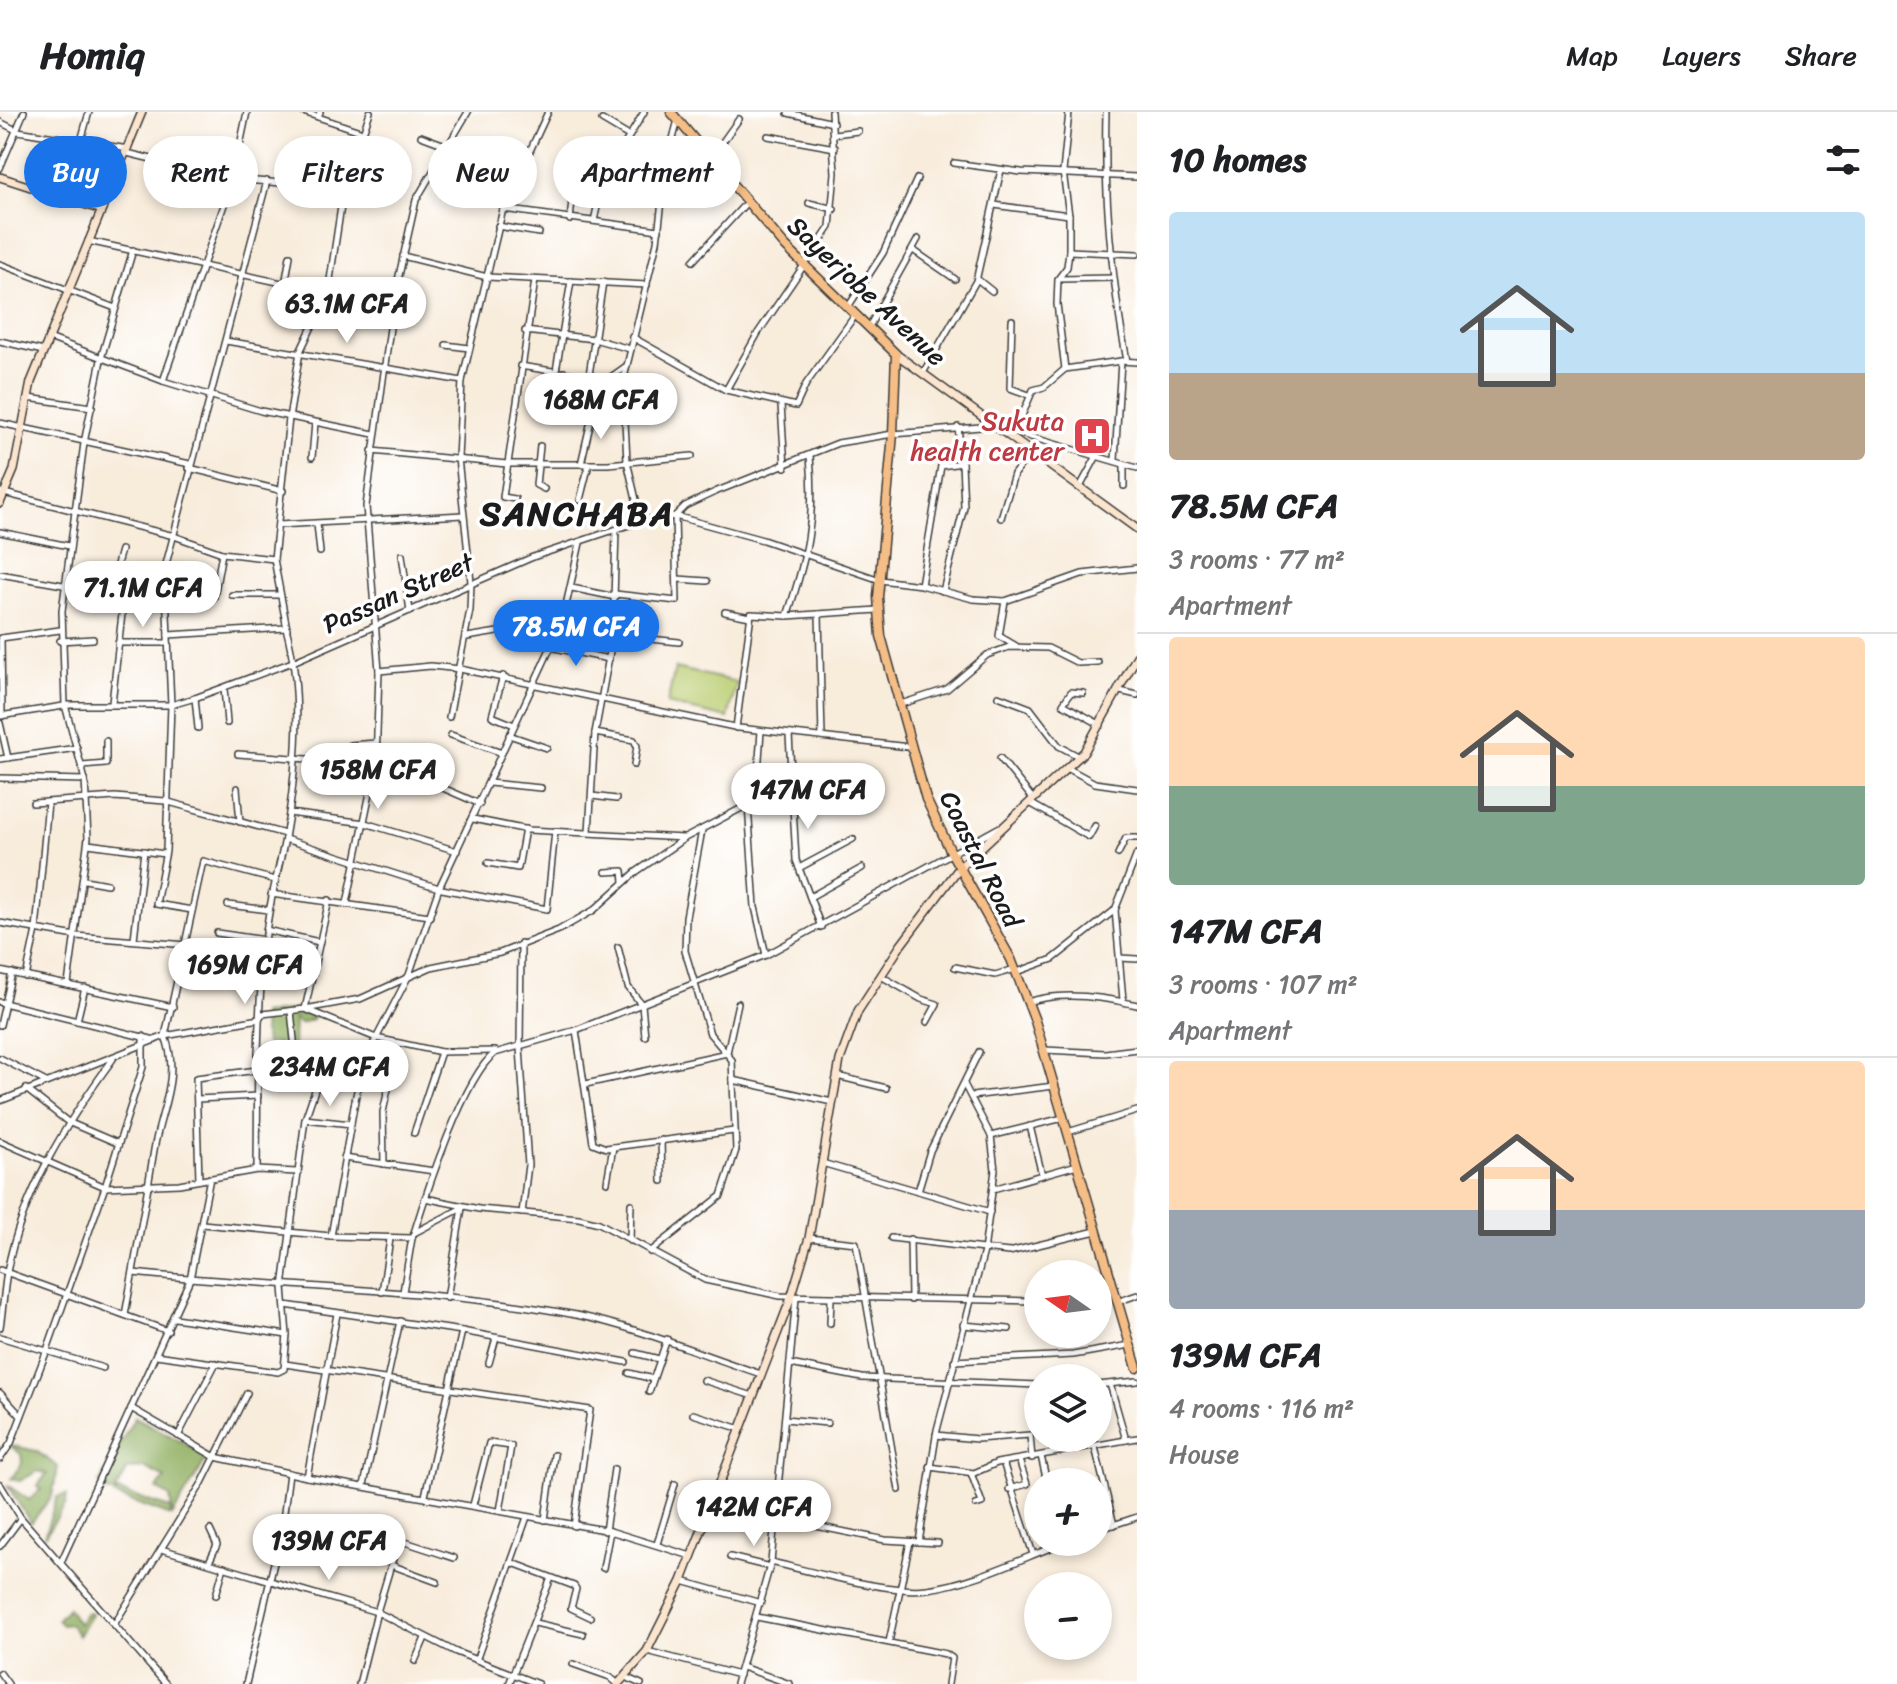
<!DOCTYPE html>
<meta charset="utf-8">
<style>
body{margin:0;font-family:Sriracha,sans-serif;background:#f2f2f2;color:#202124;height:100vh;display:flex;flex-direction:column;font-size:30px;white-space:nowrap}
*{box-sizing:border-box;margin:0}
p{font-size:26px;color:#757577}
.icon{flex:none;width:44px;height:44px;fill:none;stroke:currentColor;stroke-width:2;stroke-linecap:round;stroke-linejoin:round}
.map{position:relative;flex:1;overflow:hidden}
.details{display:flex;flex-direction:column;background:#fff;width:760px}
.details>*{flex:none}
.banner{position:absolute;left:24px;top:24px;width:760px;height:72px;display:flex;gap:16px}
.needle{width:52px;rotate:284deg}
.tools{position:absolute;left:1024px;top:1148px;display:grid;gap:16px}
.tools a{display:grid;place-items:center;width:88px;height:88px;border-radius:50%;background:#fff;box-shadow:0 4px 12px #0003;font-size:40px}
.price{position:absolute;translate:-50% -68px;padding:0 18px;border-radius:28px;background:#fff;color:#222;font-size:26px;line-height:52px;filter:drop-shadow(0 2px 4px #0008)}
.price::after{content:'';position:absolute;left:50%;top:48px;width:24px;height:18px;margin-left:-12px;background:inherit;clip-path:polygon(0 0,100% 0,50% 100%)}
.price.active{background:#1a73e8;color:#fff}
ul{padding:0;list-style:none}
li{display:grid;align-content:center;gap:16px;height:424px;padding:0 32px}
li+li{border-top:2px solid #e0e0e0}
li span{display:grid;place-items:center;height:248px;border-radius:8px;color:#555}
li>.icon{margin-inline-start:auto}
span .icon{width:144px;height:144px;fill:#fffc;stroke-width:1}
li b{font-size:34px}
h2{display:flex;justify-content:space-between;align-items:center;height:96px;padding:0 32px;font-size:34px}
.tag{padding:0 28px;border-radius:36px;background:#fff;box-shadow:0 4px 12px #0003;font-size:28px;line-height:72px}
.tag.active{background:#1a73e8;color:#fff}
header{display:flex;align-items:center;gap:48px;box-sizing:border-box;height:112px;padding:0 40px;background:#fff;border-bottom:2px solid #e0e0e0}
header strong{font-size:38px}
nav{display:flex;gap:44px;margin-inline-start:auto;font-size:28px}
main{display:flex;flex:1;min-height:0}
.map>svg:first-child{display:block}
</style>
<header>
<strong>Homiq</strong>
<nav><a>Map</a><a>Layers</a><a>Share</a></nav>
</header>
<main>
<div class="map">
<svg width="1137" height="1572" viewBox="0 0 1137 1572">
<rect width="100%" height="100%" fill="#fff"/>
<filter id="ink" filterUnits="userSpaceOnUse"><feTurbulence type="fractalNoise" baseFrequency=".0125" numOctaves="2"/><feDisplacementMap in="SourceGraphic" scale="16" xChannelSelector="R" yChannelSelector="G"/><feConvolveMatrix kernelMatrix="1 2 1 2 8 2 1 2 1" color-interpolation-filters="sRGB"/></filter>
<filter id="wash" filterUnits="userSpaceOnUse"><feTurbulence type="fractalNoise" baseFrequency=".006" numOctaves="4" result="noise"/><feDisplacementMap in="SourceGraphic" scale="32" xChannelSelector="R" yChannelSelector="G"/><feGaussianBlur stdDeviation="1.8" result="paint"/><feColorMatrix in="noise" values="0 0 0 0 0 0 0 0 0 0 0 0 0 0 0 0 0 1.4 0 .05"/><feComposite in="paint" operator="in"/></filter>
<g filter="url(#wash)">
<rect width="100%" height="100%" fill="#f8ecdb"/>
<polygon fill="#bacd71" stroke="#6b7446" stroke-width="2" points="675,556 737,570 728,606 667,592"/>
<g fill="#93b063" stroke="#586640" stroke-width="2">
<polygon points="305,897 315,901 312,907 300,912 294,906 293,937 278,938 277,931 265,932 262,902"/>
<polygon points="135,1305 208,1344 173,1403 170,1385 157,1377 165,1366 146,1356 128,1357 114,1381 106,1379 99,1371"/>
<polygon points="9,1333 36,1339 58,1355 52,1384 31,1411 7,1373 29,1388 41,1377 37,1374 47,1362 38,1359 20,1369 11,1367 22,1351 21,1342"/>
<polygon points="118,1379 170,1396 171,1404 114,1383"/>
<polygon points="67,1383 66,1392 44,1425 57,1385"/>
<polygon points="68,1496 78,1512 86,1500 92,1501 78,1524 70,1512 62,1513 57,1508"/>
</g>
</g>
<g filter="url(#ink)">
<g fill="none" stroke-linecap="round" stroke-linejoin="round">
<g stroke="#3d3b39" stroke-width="8">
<g id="street">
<polyline points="303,0 318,5"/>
<polyline points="320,0 318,5 363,20"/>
<polyline points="1069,0 1063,60 1069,103 1069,139 1067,155 1058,167 1057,192 1065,257 1121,249 1137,250"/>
<path d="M1106,0C1104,84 1111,166 1127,249"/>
<polyline points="788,1 833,11"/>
<polyline points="602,8 629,24"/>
<polyline points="0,10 18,19 128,37"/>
<polyline points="834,22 858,19"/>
<polyline points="421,24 448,34"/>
<polyline points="768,24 835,36"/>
<polyline points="81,29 89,0"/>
<polyline points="127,41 233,67 317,74 343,81"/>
<polyline points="711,46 739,7"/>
<polyline points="582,47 610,54"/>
<polyline points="954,51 1021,60 1137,65"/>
<polyline points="0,56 24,0"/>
<polyline points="809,91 834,97"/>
<polyline points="994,93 1069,103"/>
<polyline points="503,97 659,118"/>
<polyline points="570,108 573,79"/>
<polyline points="594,109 603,68 644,0"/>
<polyline points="498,114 539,121"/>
<polyline points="88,129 328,181 394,186"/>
<polyline points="913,138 955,167"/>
<polyline points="1069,139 1137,142"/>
<polyline points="403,144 487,165 647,173"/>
<polyline points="693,149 747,90"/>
<polyline points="0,152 115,196"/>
<polyline points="977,167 992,179"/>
<polyline points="1059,167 1113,166"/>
<polyline points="285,173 290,144"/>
<polyline points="848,195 883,141 917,67"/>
<polyline points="1012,208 1010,276 1029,283"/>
<polyline points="870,213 918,127"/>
<polyline points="525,219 594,227 630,237"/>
<polyline points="632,225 726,278 796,294 806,272 856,202"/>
<polyline points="49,226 163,269 261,299 374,322"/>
<polyline points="0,229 43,239"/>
<polyline points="226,229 462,269"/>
<polyline points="446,233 469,236"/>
<polyline points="520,254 623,270"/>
<polyline points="556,259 571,169"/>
<polyline points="564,260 559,299 624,300"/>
<polyline points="923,261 976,169 1001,58"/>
<polyline points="589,263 603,170"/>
<polyline points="608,267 625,255"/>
<polyline points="163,269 233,67 247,0"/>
<polyline points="726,278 758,221 830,115 835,61 831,0"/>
<polyline points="28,286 92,295"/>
<polyline points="781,293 785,355"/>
<polyline points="0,311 190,352"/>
<polyline points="1015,320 1033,278 1044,275 1065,257"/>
<polyline points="540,334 536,373 544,377"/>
<polyline points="372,339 507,352 608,352 692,344"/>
<polyline points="312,345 315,311"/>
<polyline points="1115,348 1121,249"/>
<polyline points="581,352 593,300"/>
<polyline points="1124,352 1124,374"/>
<polyline points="189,356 283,379"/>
<polyline points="1080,375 1098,342"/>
<polyline points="0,380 174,424 222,441 274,447"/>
<polyline points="515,387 503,385 535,168"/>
<polyline points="580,388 589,352"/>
<polyline points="1001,406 1014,362 1030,341"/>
<polyline points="641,409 627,349 623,270 657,130 667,49 678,8"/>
<polyline points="317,412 320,440"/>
<polyline points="278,413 463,403"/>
<polyline points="0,420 69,434"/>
<polyline points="402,443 410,499"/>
<polyline points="0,462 166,491"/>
<polyline points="677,467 707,469"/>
<polyline points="921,473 941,354 962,351 958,315"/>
<polyline points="572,476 615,485"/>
<polyline points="943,479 964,395 962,351"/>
<polyline points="109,481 121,438"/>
<polyline points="615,482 677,489 675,404 763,428 880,468 921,473 973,487 1005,489 1082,462 1137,456"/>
<polyline points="232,483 280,483"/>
<polyline points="214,485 222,441"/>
<polyline points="1005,489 999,524 1016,534"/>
<polyline points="725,500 750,505"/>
<polyline points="819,502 822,625"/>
<path d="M787,504C807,445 816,407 810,344"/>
<polyline points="562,511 613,523 679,530"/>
<polyline points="287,517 274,447 289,306 300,240 328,181 343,81 370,0"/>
<path d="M168,523L286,516C304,582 297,659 285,726C279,758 269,789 266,822C256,900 258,979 257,1058"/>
<polyline points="467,525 522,516 557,520"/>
<polyline points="1,526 2,604"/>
<polyline points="1,526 60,518"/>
<polyline points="60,529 93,527"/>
<polyline points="118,531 168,531"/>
<polyline points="550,535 609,547"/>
<polyline points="379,559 431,554 460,557 739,616 909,635"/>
<polyline points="503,564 492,604 514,613"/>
<polyline points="224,576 227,611"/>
<polyline points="1120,579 1137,583"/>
<polyline points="1083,581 1071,580 1063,592 1101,613"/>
<polyline points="998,584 1030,596 1059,634 1080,645"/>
<polyline points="195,586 198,616"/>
<polyline points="112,591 124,484"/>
<polyline points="898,593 947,577 987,543 1009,535 1048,536 1078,551 1098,550"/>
<polyline points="0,604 70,593 171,593 195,586 295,549 533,445 641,409 675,404 685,394 715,380 838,331 893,322 993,314 1137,356"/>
<polyline points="449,605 470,498 471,470 458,346 462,269 503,97 548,0"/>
<polyline points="0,611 8,646"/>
<polyline points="736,616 751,502 787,504 878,498"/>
<polyline points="595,621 634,628 637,634 634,653"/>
<polyline points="451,623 502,641"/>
<polyline points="509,623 547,636"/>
<polyline points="789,623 796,748 821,815"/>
<polyline points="350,633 376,631"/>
<polyline points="238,642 376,652 406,660 480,692"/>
<polyline points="1000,646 1033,687"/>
<polyline points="0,647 77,636"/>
<polyline points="82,654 106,652 106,629"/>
<polyline points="1069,657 1095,671 1137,677"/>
<polyline points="758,661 761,619"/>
<polyline points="0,666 85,668"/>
<polyline points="489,671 541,676"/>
<polyline points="237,676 240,710"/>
<polyline points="592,684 616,687"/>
<polyline points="33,691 115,685 165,689 285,722"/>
<polyline points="1030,691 1089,725 1095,714"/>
<polyline points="748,693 755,795 766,843"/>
<polyline points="289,701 365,711 457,739"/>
<polyline points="473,707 528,718 684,726"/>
<polyline points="589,720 595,621 613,523 616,418"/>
<polyline points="285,727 442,777 547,797 555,719"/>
<polyline points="88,732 165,742"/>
<polyline points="1118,742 1126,726 1137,726"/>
<polyline points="488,751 518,756 525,717"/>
<polyline points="799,756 853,727"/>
<polyline points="606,760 623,759 624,770"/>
<polyline points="85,768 107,772"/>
<polyline points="271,782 430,804"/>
<polyline points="810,785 862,756"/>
<polyline points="329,788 305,897 360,887 431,855 500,841 559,818 594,798 636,760 685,726 789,671"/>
<polyline points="347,791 376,652 379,559 366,394 394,186 416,88 468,0"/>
<polyline points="228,793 269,798"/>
<polyline points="192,798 156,792 166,739 171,593 165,456 267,69"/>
<polyline points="1115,798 1123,888"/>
<polyline points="0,811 76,824 187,833"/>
<polyline points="266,818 319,830"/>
<polyline points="217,821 265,828"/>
<polyline points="134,827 144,739"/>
<polyline points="521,831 520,936 528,1053 522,1101"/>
<polyline points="618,835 628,875 642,893 645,924"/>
<polyline points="1120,846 1137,847"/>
<polyline points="955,855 995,863 1015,857"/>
<polyline points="0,859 173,895"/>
<polyline points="1017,860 1053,847 1115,798 1137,742"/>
<polyline points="881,864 921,887 937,892 927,910"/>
<polyline points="26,865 36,818 48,690"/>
<polyline points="68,872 88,726 85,668 65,593 62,499 84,331 102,243 133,138"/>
<polyline points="0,890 155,928"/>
<path d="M1028,890C1062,879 1103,885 1137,893"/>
<polyline points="291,899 296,947 345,957"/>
<polyline points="77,909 85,876"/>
<polyline points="0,913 12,861"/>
<polyline points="576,918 593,1031 606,1036 734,1019"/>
<polyline points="1044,938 1105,941 1137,937"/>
<polyline points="258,940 296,947"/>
<polyline points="0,946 46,970"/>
<polyline points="837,964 886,976"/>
<polyline points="733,968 832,990"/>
<polyline points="586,972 727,941 738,891"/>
<polyline points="26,977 68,1010 117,1031"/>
<polyline points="972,984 1054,974"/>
<polyline points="197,987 258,984"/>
<polyline points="0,989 165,924 259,907 262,902 305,897 376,926 441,940 495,939"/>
<polyline points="305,1007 351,1012"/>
<polyline points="1030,1014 1042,1063"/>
<polyline points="1068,1020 1137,999"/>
<polyline points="414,1021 441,940"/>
<polyline points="991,1024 1063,1006"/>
<polyline points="661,1028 662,1069"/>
<polyline points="0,1029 105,1075 179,1072 257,1058 297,1060"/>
<polyline points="344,1046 434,1059"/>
<polyline points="822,1051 990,1100"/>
<polyline points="384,1052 383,1000 398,931"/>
<polyline points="199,1068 196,966 257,958"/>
<polyline points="607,1070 613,1035"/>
<polyline points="993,1077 1077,1053"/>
<polyline points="918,1079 930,1039 979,940"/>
<polyline points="425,1086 479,1097 579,1106 599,1111 705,1168 780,1184 1038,1189"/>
<polyline points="202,1112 331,1124 412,1126 414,1121 462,1096"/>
<path d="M414,1121C426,1082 464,964 495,941L576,918L766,843L1000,715"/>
<polyline points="331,1124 356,983 366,946 409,863 439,776 562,511 580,431"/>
<polyline points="809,1126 856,1131 899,1378"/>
<polyline points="891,1126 1009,1140 1096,1119"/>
<polyline points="910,1127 911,1188"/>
<polyline points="630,1129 631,1092"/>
<polyline points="650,1140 721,1084 736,1038 732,948 710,922 685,839 686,805 702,718"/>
<polyline points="0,1158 168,1219"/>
<path d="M133,1161C280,1176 430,1175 576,1203C640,1216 699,1242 761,1262"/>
<polyline points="1098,1178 1113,1175"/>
<polyline points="382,1180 390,1127"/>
<polyline points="403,1180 412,1126"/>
<polyline points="447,1186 462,1096"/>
<polyline points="1117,1190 1137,1183"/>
<polyline points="285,1193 462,1219 626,1250"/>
<polyline points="337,1202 307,1365 610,1419 691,1444"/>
<path d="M125,1203C135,1148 145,1094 154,1038C160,999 181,964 165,924L203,749L275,768"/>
<polyline points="175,1206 287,1223"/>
<polyline points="830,1211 831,1187"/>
<polyline points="963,1213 1009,1217"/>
<path d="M0,1215C3,1197 4,1178 7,1160C22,1081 66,1011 113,947"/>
<polyline points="0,1225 103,1256"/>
<polyline points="635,1241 659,1247"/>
<polyline points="156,1243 278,1260 284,1257 287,1223 283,1175 305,1007 315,978"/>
<polyline points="954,1249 1073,1243 1130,1233"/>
<polyline points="489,1251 496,1226"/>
<polyline points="285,1252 590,1298 574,1414"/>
<polyline points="790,1252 862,1266 1038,1273"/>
<polyline points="629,1261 653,1267"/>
<polyline points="703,1268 753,1284"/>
<polyline points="1110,1272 1126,1328"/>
<polyline points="1098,1273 1137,1269"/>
<polyline points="649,1280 667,1227"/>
<polyline points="0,1281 21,1304"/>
<polyline points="131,1296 215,1345 307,1365"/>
<polyline points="693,1302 741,1317"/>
<polyline points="785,1307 827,1311"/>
<polyline points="936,1323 977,1327 1030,1323 1032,1346"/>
<polyline points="178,1324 216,1251"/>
<polyline points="1095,1335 1114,1413"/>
<polyline points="1041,1344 1047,1370"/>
<polyline points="0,1347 11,1331 47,1238 105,1075 143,955 143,924"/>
<polyline points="1003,1350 1033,1442"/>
<polyline points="930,1355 974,1361 997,1351 1137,1326"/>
<polyline points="971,1361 982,1391 976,1393"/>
<polyline points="0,1372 21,1406 166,1572"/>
<polyline points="364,1373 400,1209"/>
<polyline points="1009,1377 1027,1372 1019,1348"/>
<polyline points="425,1384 462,1219"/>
<polyline points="473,1393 489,1331 511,1334 500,1399"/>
<polyline points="713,1393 885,1428 938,1431"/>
<polyline points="545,1408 554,1343"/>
<polyline points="282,1416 347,1433"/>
<polyline points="1098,1418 1137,1405"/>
<polyline points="605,1419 614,1357"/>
<polyline points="919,1430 937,1318 984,1139 995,1058 991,1024 964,972"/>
<polyline points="657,1432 675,1372"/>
<polyline points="0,1434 21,1406"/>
<polyline points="161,1437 377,1500 391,1453"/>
<polyline points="730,1445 770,1455"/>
<polyline points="61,1450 190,1167 210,1066"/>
<polyline points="209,1450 217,1433 210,1418"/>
<path d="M771,1450C809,1459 891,1482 927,1477C974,1471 1022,1446 1066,1430"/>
<polyline points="513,1451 574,1474 576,1477 571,1496 590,1505"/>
<polyline points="603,1456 610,1419"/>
<polyline points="682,1469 761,1491"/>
<polyline points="437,1470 391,1453 399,1428 454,1446"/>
<polyline points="216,1483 224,1455"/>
<polyline points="757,1505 946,1542 952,1546 948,1572"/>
<polyline points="115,1511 202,1371 247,1281"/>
<polyline points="535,1511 583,1522"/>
<polyline points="889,1530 910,1430"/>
<polyline points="647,1539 739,1563"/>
<polyline points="477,1546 527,1405"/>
<polyline points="415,1549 425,1526"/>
<polyline points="573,1552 610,1565 618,1572"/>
<polyline points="742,1555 790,1572"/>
<polyline points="0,1561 8,1572"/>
<polyline points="625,1565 641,1572"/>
<polyline points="246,1572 282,1416 289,1361"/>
<polyline points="359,1572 377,1500 456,1540 538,1572"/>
<polyline points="509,1572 551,1466"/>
<polyline points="736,1572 771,1450 796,1186"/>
</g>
</g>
<g stroke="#3d3b39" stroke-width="10">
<g id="secondary">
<polyline points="0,65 102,98"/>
<polyline points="896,242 1137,417"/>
<polyline points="0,391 14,358 31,270 142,0"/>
<polyline points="618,1572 647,1539 682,1469 791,1186 809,1126 840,948 858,899 901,833 959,756 1084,640 1137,544"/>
</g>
</g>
<g stroke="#3d3b39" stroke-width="11">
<polyline id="primary" points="671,0 786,135 896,242 893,322 878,485 881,524 926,687 951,740 1011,847 1035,909 1137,1256"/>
</g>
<use href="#street" stroke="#fff" stroke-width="5"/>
<use href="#secondary" stroke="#fbe5cf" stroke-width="7"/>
<use href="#primary" stroke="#f6be87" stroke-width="8"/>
</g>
</g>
<defs>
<g id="hospital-square" transform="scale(2)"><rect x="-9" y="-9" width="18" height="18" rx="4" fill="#e0444e" stroke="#fff"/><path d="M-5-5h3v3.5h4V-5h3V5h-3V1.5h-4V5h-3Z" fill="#fff"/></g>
</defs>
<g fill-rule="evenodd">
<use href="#hospital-square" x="1092" y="324"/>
</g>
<g text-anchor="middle" stroke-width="7" stroke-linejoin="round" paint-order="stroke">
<g font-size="26" fill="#1c1c1c" stroke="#fff">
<text transform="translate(867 179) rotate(43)" y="9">Sayerjobe Avenue</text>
<text transform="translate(398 481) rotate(-24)" y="9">Passan Street</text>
<text transform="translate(981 747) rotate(63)" y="9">Coastal Road</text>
</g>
<g font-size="26" fill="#be3a42" stroke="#fff" text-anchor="end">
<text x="1064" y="318">Sukuta<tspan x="1064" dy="30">health center</tspan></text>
</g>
<g font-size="34" font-weight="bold" letter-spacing="2" fill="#1c1c1c" stroke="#fff">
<text x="577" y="413">SANCHABA</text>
</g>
</g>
</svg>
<div class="tools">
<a><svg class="needle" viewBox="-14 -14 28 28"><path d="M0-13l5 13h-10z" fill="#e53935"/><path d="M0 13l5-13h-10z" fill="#757577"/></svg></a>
<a><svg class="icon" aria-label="layers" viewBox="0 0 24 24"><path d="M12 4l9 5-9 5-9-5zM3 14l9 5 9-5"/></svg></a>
<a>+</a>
<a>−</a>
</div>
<b class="price" style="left:347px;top:233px">63.1M CFA</b>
<b class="price" style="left:601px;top:329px">168M CFA</b>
<b class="price" style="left:143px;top:517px">71.1M CFA</b>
<b class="price active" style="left:576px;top:556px">78.5M CFA</b>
<b class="price" style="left:378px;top:699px">158M CFA</b>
<b class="price" style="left:808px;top:719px">147M CFA</b>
<b class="price" style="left:245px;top:894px">169M CFA</b>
<b class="price" style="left:330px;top:996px">234M CFA</b>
<b class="price" style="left:754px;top:1436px">142M CFA</b>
<b class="price" style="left:329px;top:1470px">139M CFA</b>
<div class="banner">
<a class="tag active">Buy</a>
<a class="tag">Rent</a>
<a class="tag">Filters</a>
<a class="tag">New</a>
<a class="tag">Apartment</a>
</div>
</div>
<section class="details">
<h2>10 homes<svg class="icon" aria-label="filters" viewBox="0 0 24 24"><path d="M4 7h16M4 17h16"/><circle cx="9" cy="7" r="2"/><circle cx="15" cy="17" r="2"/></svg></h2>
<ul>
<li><span style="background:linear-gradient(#bfe0f5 65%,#b9a48a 0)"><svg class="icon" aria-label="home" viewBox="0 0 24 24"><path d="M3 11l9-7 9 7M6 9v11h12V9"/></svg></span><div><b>78.5M CFA</b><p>3 rooms · 77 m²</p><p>Apartment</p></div></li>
<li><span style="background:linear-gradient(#ffd9b3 60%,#7fa58c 0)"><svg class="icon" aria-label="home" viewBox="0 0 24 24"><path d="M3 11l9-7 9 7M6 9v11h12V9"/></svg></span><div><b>147M CFA</b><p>3 rooms · 107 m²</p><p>Apartment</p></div></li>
<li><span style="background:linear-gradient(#ffd9b3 60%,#9aa5b1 0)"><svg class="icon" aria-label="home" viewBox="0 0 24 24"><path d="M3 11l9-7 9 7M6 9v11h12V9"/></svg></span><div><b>139M CFA</b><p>4 rooms · 116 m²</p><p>House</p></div></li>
</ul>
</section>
</main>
